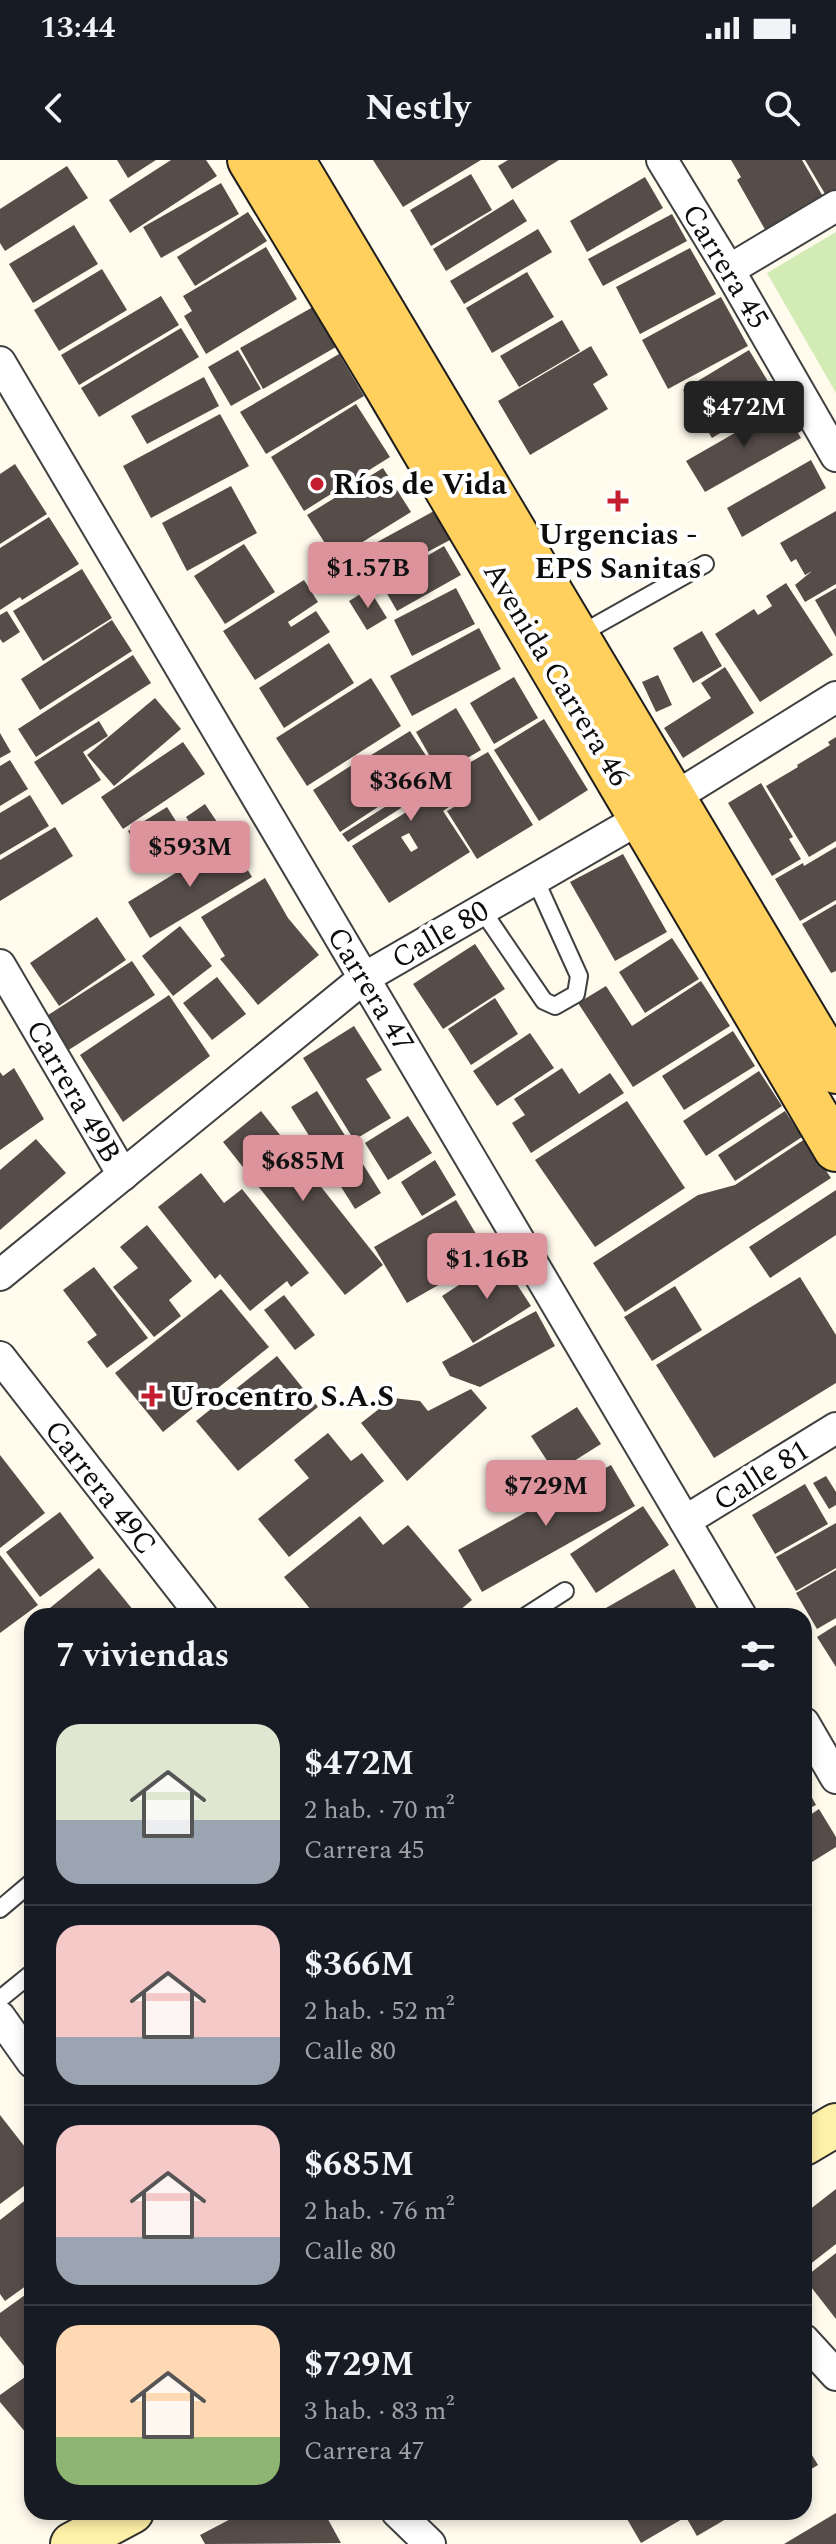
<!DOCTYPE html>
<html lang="es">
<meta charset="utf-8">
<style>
body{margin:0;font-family:Spectral,serif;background:#242831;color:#f1f3f6;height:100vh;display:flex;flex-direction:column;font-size:30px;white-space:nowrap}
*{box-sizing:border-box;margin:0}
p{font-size:26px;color:#9ea1a6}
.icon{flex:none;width:44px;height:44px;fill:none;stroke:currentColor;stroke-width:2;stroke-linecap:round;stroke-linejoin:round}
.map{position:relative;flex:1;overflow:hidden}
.sheet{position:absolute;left:24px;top:1448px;width:788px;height:912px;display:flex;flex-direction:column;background:#171b24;border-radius:24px;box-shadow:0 4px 12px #0003}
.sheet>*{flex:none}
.price{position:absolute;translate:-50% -68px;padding:0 18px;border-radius:8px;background:#dd939c;color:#111;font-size:26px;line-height:52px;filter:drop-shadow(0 2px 4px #0008)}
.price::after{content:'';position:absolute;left:50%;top:48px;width:24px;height:18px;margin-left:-12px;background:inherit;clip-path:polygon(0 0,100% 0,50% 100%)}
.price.selected{background:#222;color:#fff}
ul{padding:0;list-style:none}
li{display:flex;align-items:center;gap:24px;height:200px;padding:0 32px}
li+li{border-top:2px solid #363941}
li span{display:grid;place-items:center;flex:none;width:224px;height:160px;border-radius:24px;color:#555}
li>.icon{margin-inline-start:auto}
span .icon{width:96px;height:96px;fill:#fffc;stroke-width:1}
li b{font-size:34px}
h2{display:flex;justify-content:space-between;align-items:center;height:96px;padding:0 32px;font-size:34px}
.status{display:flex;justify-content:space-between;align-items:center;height:56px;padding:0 40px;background:#171b24;direction:ltr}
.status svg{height:22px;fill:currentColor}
header{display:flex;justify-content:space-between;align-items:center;height:104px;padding:0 32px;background:#171b24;font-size:36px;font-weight:700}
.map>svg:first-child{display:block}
</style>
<div class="status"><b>13:44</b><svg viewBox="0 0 49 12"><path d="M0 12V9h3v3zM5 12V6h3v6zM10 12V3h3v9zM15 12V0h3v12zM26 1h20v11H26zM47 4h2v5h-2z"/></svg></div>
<header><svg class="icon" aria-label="back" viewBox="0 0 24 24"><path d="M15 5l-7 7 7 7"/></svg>Nestly<svg class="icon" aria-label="search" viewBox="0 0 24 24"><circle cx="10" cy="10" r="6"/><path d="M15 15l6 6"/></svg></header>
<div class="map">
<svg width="836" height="2384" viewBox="0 0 836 2384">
<rect width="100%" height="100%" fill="#fffbed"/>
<polygon fill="#d3ebb4" points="836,72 836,233 767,113"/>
<g fill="#564d49" fill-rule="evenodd">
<polygon points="117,0 156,0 128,18"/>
<polygon points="171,0 206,0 217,16 130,73 109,40"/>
<polygon points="373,0 481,0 403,47"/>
<polygon points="508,0 559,0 512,29 498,6"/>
<polygon points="731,0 802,0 825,40 767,73 737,20 741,17"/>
<polygon points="805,0 836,0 836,35 828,39"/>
<polygon points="67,6 88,38 5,91 0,83 0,49"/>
<polygon points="471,14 492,50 431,86 410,50"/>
<polygon points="645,17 663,48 587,92 570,61"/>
<polygon points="221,23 239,54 161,98 143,67"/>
<polygon points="513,39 527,61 446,111 433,89"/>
<polygon points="248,52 267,81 195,126 177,97"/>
<polygon points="672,54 687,81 603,126 588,99"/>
<polygon points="74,65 98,104 33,143 9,104"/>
<polygon points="538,69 552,92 464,144 450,121"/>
<polygon points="266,87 297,139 206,194 184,156 192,151 183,136"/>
<polygon points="690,88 716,134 640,174 616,127"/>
<polygon points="102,109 127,150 59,191 34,150"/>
<polygon points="527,112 554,157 492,193 466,148"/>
<polygon points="161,136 179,165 79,225 61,195"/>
<polygon points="721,137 748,186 668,229 642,180"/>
<polygon points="313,147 336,187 263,229 240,188"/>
<polygon points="562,160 580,191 519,227 500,196"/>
<polygon points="181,168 199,197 99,257 81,228"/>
<polygon points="591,186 608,215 593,224 608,249 530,295 498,241"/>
<polygon points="238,190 261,229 231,246 208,207"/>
<polygon points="749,190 778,238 712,278 683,230"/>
<polygon points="339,194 364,236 266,294 240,252"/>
<polygon points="204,217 219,246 147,284 131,256"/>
<polygon points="356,244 390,297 304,351 271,297"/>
<polygon points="782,246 801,278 705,332 686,301"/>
<polygon points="220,254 249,306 151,358 123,306"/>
<polygon points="811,300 826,328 742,377 727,348"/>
<polygon points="15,304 47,354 0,384 0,314"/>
<polygon points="383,308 411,352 335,399 307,355"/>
<polygon points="231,326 257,373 187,411 162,363"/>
<polygon points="434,351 450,380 352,432 337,404"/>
<polygon points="836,351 836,424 805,442 795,425 812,411 805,415 796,399 791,402 780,383"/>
<polygon points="49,357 79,404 22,440 20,437 0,450 0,388"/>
<polygon points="244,384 275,432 225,464 194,416"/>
<polygon points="444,386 461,415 397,451 381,423"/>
<polygon points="82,409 112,458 43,501 13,451"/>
<polygon points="304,420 318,442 288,462 291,467 316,451 330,472 255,520 223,471"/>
<polygon points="786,423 833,495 760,542 715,474 754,449 758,455 772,446 766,436"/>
<polygon points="456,428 475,464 412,496 394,460"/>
<polygon points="836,428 836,477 815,440"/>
<polygon points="369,429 387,458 367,470 349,441"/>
<polygon points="7,451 20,472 3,483 0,479 0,455"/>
<polygon points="112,460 132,491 40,550 21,519"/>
<polygon points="479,468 501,509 412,556 390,516"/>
<polygon points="702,471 722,506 693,523 673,488"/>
<polygon points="329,483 354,523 284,568 259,528"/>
<polygon points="133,495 151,523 36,597 18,569"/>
<polygon points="725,507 754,553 683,598 664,568 711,538 701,523"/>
<polygon points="658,515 672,545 656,552 642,522"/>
<polygon points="514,517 538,558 494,584 470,543"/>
<polygon points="371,518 401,566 307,626 276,578"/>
<polygon points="155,538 181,569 114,626 87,595"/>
<polygon points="456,548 481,590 440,614 416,572"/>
<polygon points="544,559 588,630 539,661 494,590"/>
<polygon points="99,561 108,576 83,592 101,620 62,645 34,602"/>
<path d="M410,571L456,642L443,651L470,692L389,743L352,686L408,651L396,633L393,635L368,597ZM409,673L418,688L411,692L401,677Z"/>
<polygon points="0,573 11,592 0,598"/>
<polygon points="836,577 836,681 809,697 766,626 798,607 797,605 830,585 828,582"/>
<polygon points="183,582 205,614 123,669 101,637"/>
<polygon points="488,592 533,665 477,699 447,651 461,643 445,617"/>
<polygon points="363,598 374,614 358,625 366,637 381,626 390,639 340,672 313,630"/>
<polygon points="10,600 28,629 0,646 0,606"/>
<polygon points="761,623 793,677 789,679 801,699 772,716 728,643"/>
<polygon points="30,635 49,666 0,695 0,653"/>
<polygon points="396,640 401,648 348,682 342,674"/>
<polygon points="205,644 223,671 203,684 186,657"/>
<polygon points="167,647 193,688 153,713 128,671"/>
<polygon points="55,667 73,696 0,741 0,700"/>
<polygon points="230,680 252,717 150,778 128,742"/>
<polygon points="836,687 836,740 800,761 775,719 803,703 804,706"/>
<polygon points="623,694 667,772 615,801 570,722"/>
<polygon points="265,718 288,758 319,795 258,845 220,799 225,796 201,757"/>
<polygon points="836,744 836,811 831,813 802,764"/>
<polygon points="97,757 126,800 59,846 30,803"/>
<polygon points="180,766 212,806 173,836 142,796"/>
<polygon points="672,778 699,819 645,853 619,812"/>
<polygon points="475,784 505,829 443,869 413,824"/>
<polygon points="132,801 155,835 67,891 45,857"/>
<polygon points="217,817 246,854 212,880 183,843"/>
<polygon points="701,821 730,866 633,927 578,843 606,826 632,866"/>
<polygon points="169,835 210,896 123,962 80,895"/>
<polygon points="495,838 518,874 471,905 448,869"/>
<polygon points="354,866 382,910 366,919 391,958 354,980 303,898"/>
<polygon points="733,871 755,906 684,950 662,916"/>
<polygon points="530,873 554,908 497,946 473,911"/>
<polygon points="14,908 44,959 0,990 0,912 3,916"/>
<polygon points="562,908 579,934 610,913 624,933 531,993 512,963 525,955 514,939"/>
<polygon points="759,911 782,946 706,996 683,961"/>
<polygon points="317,931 381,1033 355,1049 291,947"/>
<polygon points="627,941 685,1028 595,1087 535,1000"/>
<polygon points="261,951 383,1105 345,1135 223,982"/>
<polygon points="785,951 802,977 735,1021 718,995"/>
<polygon points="408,956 432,993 388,1020 365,983"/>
<polygon points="36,979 66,1013 0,1070 0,1010"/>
<polygon points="805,979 831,1018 625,1152 593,1103 698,1035 735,1025"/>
<polygon points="435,1000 456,1035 422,1056 401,1022"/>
<polygon points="201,1013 224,1043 242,1029 309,1113 291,1127 287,1121 250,1151 220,1114 215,1119 158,1047"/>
<polygon points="836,1030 836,1075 770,1118 749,1087"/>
<polygon points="456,1040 489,1096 407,1143 374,1087"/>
<polygon points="147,1065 192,1121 169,1140 181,1156 154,1177 113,1127 138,1108 120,1087"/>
<polygon points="500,1098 531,1146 473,1183 442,1136"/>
<polygon points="94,1107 148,1178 107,1208 87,1182 97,1175 63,1130"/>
<polygon points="800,1117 836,1175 836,1223 714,1298 656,1205"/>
<polygon points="675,1126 702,1170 652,1201 624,1157"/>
<polygon points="221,1129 269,1187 163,1272 115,1213"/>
<polygon points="284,1135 315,1175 295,1190 264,1150"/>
<polygon points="536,1151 555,1186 480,1227 450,1216 442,1202"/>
<polygon points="277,1196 318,1247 238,1311 196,1261"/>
<polygon points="471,1229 487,1248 407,1321 361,1263 393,1238 420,1241 428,1251"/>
<polygon points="577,1247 601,1284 555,1313 531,1276"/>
<polygon points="328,1273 351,1301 362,1293 384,1321 289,1397 258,1359 309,1318 294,1300"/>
<polygon points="0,1295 45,1353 0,1388"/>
<polygon points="611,1305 635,1346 482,1432 458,1390"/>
<polygon points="826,1316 836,1332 836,1345 829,1349 813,1323"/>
<polygon points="805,1324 828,1364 775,1394 752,1355"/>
<polygon points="643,1346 669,1385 596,1433 570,1394"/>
<polygon points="60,1352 94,1398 40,1437 6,1392"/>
<polygon points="360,1356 383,1385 408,1365 472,1440 453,1456 316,1456 284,1417"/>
<polygon points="836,1363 836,1408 796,1431 776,1397"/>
<polygon points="0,1395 38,1445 0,1473"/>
<polygon points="99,1408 138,1456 48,1456 45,1452"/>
<polygon points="674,1409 698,1451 688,1456 592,1456"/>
<polygon points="836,1410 836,1458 817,1469 796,1433"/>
<polygon points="836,1465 836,1507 817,1477"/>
<polygon points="804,1623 816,1645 804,1651"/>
<polygon points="819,1649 836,1677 836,1687 804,1707 804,1659"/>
<polygon points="0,1955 32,1996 32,2020 0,2044"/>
<polygon points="836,2029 836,2084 804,2109 804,2054"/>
<polygon points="32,2035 32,2110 25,2116 30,2123 5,2141 0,2134 0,2060"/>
<polygon points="836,2093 836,2159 804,2118"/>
<polygon points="32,2130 32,2201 24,2206 0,2176 0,2153"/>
<polygon points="32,2212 32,2280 0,2242 0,2235"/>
<polygon points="804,2282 818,2305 804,2313"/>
<polygon points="244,2352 324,2352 341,2383 205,2384 200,2375"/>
<polygon points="623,2352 680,2352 684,2358 641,2383"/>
<polygon points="683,2352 738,2352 697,2376"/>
<polygon points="836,2353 836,2384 784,2384"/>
</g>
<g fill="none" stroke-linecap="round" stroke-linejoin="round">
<g stroke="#404040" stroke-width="20">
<g id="lane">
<polyline points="577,476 705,404"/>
<polyline points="482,750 544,841 555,846 576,834 579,816 535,719"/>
<polyline points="526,1456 565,1431"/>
<polyline points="0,1749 32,1722"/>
<polyline points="0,1839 32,1813"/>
</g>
</g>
<g stroke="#404040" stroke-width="34">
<g id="street">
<polyline points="662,0 729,110 836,296"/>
<polyline points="729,110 836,46"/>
<polyline points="0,202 741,1456"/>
<polyline points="0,805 123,1015"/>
<polyline points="0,1115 364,818 641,658 836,537"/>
<polyline points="0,1197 202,1456"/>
<polyline points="685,1361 836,1268"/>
<polyline points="804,1563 836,1618"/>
<polyline points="0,1857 32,1902"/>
<polyline points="804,2180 836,2215"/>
<polyline points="397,2352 430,2384"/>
</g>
</g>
<g stroke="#2f2f2f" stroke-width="46">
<g id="secondary">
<polyline points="804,1984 836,1965"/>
<polyline points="72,2384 132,2352"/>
</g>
</g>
<g stroke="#1e1e1e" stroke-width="48">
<g id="primary">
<polyline points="250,0 387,227 836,989"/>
<polyline points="292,0 836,911"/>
</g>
</g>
<use href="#lane" stroke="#fff" stroke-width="16"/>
<use href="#street" stroke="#fff" stroke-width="30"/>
<use href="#secondary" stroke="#fff1a8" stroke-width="42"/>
<use href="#primary" stroke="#ffd05d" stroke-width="44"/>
</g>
<g fill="#c41e2e" stroke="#fff" stroke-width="3">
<circle cx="317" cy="324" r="8"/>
<path d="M614 329h8v8h8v8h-8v8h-8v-8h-8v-8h8z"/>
<path d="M148 1224h8v8h8v8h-8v8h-8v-8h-8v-8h8z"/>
</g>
<g text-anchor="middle" stroke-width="8" stroke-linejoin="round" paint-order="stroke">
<g font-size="30" fill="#0d0d0d" stroke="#fff">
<text transform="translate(726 106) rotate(59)" y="10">Carrera 45</text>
<text transform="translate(557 514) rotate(59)" y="10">Avenida Carrera 46</text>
<text transform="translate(440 774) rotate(-30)" y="10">Calle 80</text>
<text transform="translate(371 829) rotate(59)" y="10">Carrera 47</text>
<text transform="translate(74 931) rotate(60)" y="10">Carrera 49B</text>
<text transform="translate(761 1315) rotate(-32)" y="10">Calle 81</text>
<text transform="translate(101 1327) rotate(52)" y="10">Carrera 49C</text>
</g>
<g font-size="30" font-weight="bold" fill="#0d0d0d" stroke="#fff" text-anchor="start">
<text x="333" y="334">Ríos de Vida</text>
<text x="618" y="384" text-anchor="middle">Urgencias -<tspan x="618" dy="34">EPS Sanitas</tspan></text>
<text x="170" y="1246">Urocentro S.A.S</text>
</g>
</g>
</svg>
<b class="price selected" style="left:744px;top:289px">$472M</b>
<b class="price" style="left:368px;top:450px">$1.57B</b>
<b class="price" style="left:411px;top:663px">$366M</b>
<b class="price" style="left:190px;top:729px">$593M</b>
<b class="price" style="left:303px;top:1043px">$685M</b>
<b class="price" style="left:487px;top:1141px">$1.16B</b>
<b class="price" style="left:546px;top:1368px">$729M</b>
<section class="sheet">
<h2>7 viviendas<svg class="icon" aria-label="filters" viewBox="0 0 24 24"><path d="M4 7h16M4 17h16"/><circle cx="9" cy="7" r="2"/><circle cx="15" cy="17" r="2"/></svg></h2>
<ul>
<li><span style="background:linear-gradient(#dfe7d0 60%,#9aa5b1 0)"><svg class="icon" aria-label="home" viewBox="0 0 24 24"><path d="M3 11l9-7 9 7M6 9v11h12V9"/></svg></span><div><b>$472M</b><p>2 hab. · 70 m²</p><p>Carrera 45</p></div></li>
<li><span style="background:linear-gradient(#f6c9c9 70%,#9aa5b1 0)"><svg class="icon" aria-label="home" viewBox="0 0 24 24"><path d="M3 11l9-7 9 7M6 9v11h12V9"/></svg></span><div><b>$366M</b><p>2 hab. · 52 m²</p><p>Calle 80</p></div></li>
<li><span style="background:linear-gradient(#f6c9c9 70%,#9aa5b1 0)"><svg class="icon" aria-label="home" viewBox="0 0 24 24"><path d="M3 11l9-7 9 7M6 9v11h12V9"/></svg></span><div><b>$685M</b><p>2 hab. · 76 m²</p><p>Calle 80</p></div></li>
<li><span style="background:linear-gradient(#ffd9b3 70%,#8fb573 0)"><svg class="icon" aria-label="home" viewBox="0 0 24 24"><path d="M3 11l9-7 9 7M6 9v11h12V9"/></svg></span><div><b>$729M</b><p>3 hab. · 83 m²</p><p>Carrera 47</p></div></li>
</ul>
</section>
</div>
